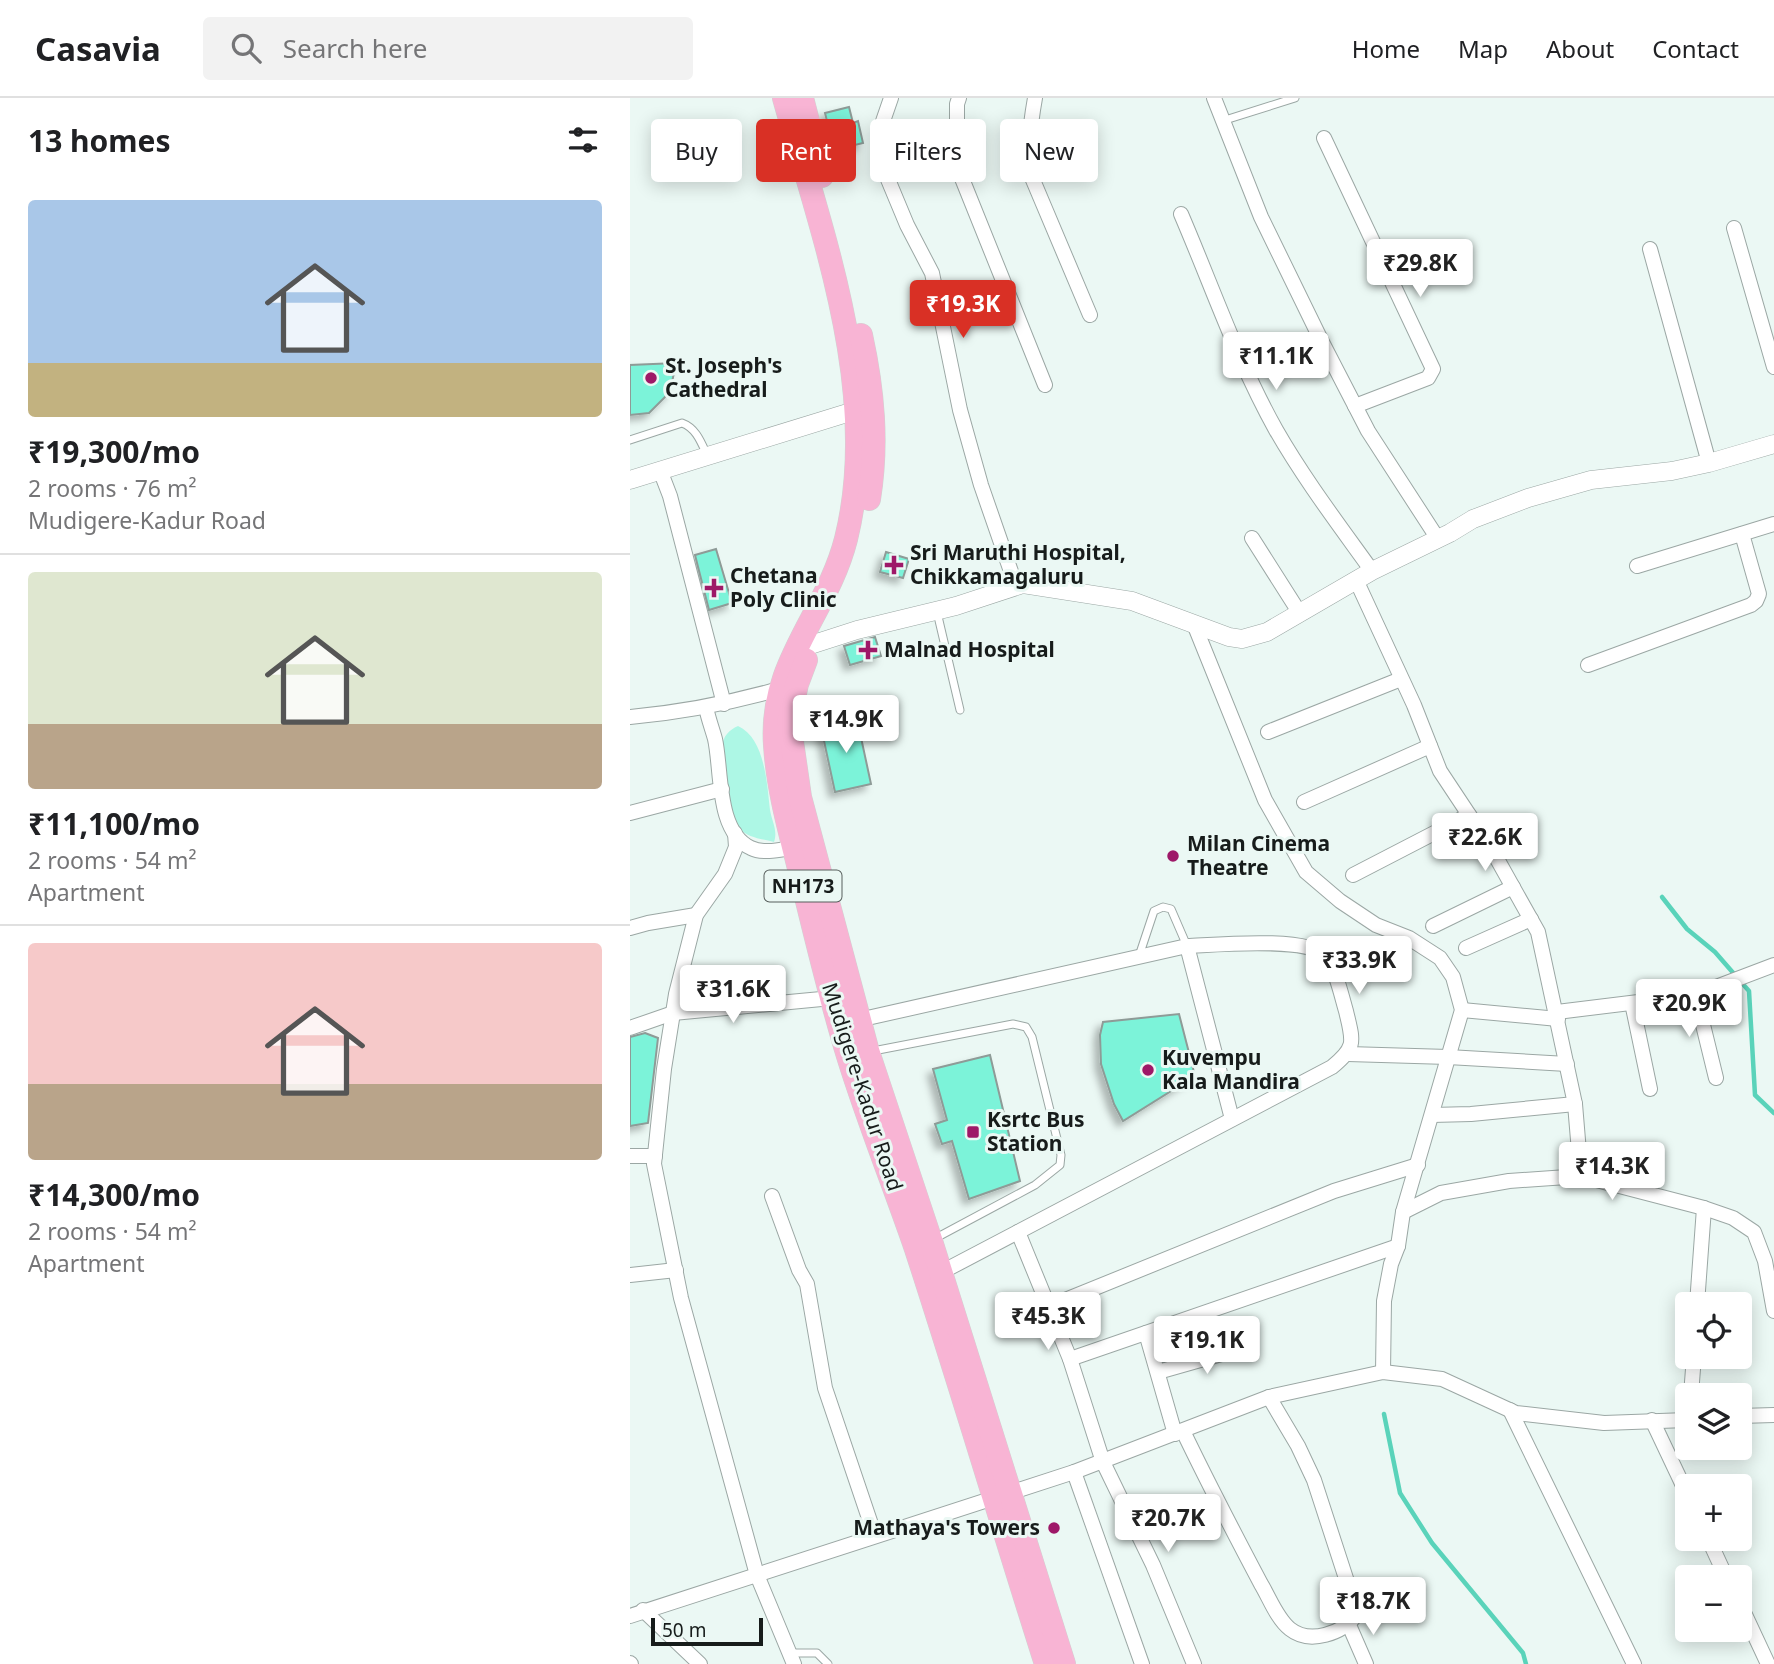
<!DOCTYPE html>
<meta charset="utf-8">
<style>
body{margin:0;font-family:"Noto Sans",sans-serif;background:#f2f2f2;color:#202124;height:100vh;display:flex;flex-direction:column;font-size:26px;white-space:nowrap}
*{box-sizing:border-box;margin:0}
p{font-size:23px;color:#757577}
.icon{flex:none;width:38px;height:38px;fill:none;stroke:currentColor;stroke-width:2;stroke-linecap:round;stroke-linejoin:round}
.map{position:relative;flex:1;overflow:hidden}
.side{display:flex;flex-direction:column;background:#fff;width:630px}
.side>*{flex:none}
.guide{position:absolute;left:21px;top:21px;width:665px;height:63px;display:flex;gap:14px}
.fabs{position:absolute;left:1045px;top:1194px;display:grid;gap:14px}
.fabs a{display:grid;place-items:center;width:77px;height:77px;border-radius:7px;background:#fff;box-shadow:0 4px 18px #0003;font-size:35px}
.scale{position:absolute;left:21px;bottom:18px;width:112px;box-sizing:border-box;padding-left:7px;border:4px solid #171c1b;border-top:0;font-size:19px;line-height:24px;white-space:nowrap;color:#171c1b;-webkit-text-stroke:5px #ebf8f4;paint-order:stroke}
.price{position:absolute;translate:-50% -60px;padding:0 16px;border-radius:7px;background:#fff;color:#222;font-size:23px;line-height:46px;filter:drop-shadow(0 2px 4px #0008)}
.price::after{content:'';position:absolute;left:50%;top:42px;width:21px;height:16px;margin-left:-10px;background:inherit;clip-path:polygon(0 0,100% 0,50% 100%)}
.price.selected{background:#d93025;color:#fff}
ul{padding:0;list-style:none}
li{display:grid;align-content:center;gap:14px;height:371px;padding:0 28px}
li+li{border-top:2px solid #e0e0e0}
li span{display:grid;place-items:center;height:217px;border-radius:7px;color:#555}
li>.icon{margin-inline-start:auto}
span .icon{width:126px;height:126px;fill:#fffc;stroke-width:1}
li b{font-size:30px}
h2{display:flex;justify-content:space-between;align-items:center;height:84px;padding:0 28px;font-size:30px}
.chip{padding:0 24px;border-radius:7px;background:#fff;box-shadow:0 4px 18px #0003;font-size:24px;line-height:63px}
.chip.selected{background:#d93025;color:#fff}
header{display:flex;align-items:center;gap:42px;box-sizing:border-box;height:98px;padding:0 35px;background:#fff;border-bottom:2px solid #e0e0e0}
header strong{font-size:33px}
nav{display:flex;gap:38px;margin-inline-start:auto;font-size:24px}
.search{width:490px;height:63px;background:#f2f2f2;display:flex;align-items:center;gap:18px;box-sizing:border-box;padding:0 24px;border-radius:7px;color:#757577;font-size:26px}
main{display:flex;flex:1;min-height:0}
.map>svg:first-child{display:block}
</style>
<header>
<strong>Casavia</strong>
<div class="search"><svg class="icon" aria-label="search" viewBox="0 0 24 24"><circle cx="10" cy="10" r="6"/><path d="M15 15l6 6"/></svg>Search here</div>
<nav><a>Home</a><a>Map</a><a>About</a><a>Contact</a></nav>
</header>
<main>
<section class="side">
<h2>13 homes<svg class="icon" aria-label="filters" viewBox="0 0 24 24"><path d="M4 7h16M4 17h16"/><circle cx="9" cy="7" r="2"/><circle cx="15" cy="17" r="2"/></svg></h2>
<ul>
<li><span style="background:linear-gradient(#a9c7e8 75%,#c2b280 0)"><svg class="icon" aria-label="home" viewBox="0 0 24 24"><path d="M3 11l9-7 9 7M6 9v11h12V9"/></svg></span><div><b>₹19,300/mo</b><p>2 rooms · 76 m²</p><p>Mudigere-Kadur Road</p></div></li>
<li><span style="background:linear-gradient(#dfe7d0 70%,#b9a48a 0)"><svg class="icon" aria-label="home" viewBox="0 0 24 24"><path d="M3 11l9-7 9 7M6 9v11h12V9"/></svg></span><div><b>₹11,100/mo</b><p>2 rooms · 54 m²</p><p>Apartment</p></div></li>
<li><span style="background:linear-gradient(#f6c9c9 65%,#b9a48a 0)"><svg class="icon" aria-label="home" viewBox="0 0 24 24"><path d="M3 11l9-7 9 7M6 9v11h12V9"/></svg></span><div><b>₹14,300/mo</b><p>2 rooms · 54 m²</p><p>Apartment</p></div></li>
</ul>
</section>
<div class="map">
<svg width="1144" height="1566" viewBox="0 0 1144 1566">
<defs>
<filter id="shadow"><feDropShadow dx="-5.5" dy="5.5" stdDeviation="3.5" flood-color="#0004"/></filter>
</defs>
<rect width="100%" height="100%" fill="#ebf8f4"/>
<path fill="#adf7e5" d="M108,628C135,640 137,686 140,712C142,724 148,732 144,744C132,741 118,740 109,730C100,718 92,664 92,649C93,638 99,632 108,628Z"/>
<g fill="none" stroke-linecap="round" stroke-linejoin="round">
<g stroke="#5ad3ba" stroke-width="4.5">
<polyline points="1032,799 1057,831 1085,854 1105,877"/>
<polyline points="1111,884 1119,893 1125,997 1144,1015"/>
<polyline points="754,1316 770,1395 802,1445 893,1555 896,1566"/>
</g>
</g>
<g fill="#7cf3d9" stroke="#8e9b97" stroke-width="2" filter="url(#shadow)">
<polygon points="219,9 223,25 228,23 233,45 204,52 195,15"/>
<polygon points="46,265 40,294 19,315 0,317 0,267"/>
<polygon points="86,451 102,505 79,512 65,457"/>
<polygon points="256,454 279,461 273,480 250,474"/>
<polygon points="245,539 251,558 220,567 214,548"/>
<polygon points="227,621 241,686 205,694 191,629"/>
<polygon points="549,916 565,978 493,1023 484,1006 471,966 470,937 473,924"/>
<polygon points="15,935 28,940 18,1025 0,1028 0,939"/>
<polygon points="360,957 390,1083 339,1101 322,1043 312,1046 305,1026 317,1022 303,971"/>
</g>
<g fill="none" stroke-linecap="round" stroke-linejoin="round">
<g stroke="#9ba7a4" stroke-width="9">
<g id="service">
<polyline points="592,23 665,0"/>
<path d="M0,342L52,325C66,330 71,344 77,357"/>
<polyline points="307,514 330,612"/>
<polyline points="509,858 524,813 533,809 541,811 557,848"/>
<polyline points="243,953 383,926 396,929 402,939 431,1057 430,1067 405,1087 304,1141"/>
<polyline points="160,1555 187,1555 198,1566"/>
</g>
</g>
<g stroke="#9ba7a4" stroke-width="16">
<g id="minor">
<polyline points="261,0 251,29 252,54 257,79 277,127 302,175 330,312 351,387 386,488"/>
<polyline points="329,0 327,6 327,68 415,287"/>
<path d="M405,0C400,28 397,54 403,82L460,217"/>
<polyline points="584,0 631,119 693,246 738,333 808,441"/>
<polyline points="694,40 803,271 798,280 725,308"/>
<path d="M551,116C582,188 608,264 646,332C674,381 709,427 742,473"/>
<polyline points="1104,130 1144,269"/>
<polyline points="1020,151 1079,365"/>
<polyline points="30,372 40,398 94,606"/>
<polyline points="622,440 669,514"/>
<polyline points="1007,468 1144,426"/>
<polyline points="727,484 784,607 810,673 861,750 908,834 945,1006 951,1078"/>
<polyline points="564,526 635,702 676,774 710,803 746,827 779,840 810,860 823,879 832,912 773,1114 768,1148 761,1166 754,1203 753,1274"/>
<polyline points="958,567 1121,507 1126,503 1129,496 1112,436"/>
<path d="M76,609C78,620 82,630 85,641C92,672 86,734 121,750C133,756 151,752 164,749"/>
<path d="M0,619C54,614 105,604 156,589"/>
<polyline points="638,634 771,581"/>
<polyline points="674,704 800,648"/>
<polyline points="0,715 92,691"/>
<polyline points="105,735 106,749 95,776 66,817 46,896 34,971 24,1066 51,1200 127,1477 164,1566"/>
<polyline points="723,777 839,717"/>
<polyline points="803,828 883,789"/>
<polyline points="0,830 18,825 66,817"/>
<polyline points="836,850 901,821"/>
<polyline points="1065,894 1086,980"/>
<polyline points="1002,905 1020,991"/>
<polyline points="832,912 928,921"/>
<polyline points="927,914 1041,900 1086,889 1144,867"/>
<polyline points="224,923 557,848 602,1021"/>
<polyline points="0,930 43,915 202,900"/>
<polyline points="718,956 818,959 937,966"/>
<polyline points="802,1017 841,1016 945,1006"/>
<polyline points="0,1058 25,1058"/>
<polyline points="142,1098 169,1172 177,1186 195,1290 245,1438"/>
<polyline points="773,1114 811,1095 879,1083 951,1078 1074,1110 1103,1120 1124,1134 1135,1163 1144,1213"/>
<polyline points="388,1134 440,1261 473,1364 523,1467 564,1566"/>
<polyline points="0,1177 46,1172"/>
<path d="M306,1177L702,969C727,949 723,943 716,913C711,896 706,871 695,858C678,838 584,847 557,848"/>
<polyline points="1067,1206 1074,1110"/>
<polyline points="418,1209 704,1093 788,1067"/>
<polyline points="516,1235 545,1336"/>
<polyline points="440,1261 768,1148"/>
<polyline points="528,1274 616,1249"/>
<polyline points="1061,1297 1064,1258"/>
<polyline points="880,1312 1004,1566"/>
<polyline points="1110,1318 1144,1317"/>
<polyline points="1022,1322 1057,1396"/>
<path d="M553,1333C578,1385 604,1435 631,1486C639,1499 647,1521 660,1531C680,1547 713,1535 726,1517L724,1505L684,1382L668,1348L639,1299"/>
<polyline points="444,1374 512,1566"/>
<polyline points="1078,1440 1096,1479"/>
<polyline points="1110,1506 1138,1566"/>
<polyline points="13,1512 70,1566"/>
<polyline points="0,1518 444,1374 639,1299 753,1274 812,1281 886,1315 974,1325 1057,1322"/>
<polyline points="719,1527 736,1566"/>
<polyline points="0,1565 1,1566"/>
</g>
</g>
<g stroke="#9ba7a4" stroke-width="19">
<g id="tertiary">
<polyline points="0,382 227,312"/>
<polyline points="165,552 227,532 326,508 393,486 502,503 599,539 612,541 637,534 742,473 820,435 843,421 898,400 961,382 1042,373 1079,365 1144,346"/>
</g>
</g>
<g stroke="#d1d2d1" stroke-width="24">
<g id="trunk">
<path d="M154,0C193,139 252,296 216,441C197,516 139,564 145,647C148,696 163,744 174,791C188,847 201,903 218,958C238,1023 264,1087 286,1151C331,1289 372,1428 416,1566"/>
<polyline points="172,0 192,78"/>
<path d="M231,237C243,292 248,345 239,401"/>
<polyline points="176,562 167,586 159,623 170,699 238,954 301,1143 434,1566"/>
</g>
</g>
<use href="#service" stroke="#fff" stroke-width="7"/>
<use href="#minor" stroke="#fff" stroke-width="14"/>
<use href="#tertiary" stroke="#fff" stroke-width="18"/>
<use href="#trunk" stroke="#f8b4d4" stroke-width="23"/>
</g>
<g fill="#9e1868" stroke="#ebf8f4" stroke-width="2.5">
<circle cx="21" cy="280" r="7"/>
<path d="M260.5 456.5h7v7h7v7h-7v7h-7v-7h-7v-7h7z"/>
<path d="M80.5 479.5h7v7h7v7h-7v7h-7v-7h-7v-7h7z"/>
<path d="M234.5 541.5h7v7h7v7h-7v7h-7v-7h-7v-7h7z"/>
<circle cx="543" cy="758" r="7"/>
<circle cx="518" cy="972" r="7"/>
<rect x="336" y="1027" width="14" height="14" rx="3.5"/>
<circle cx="424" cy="1430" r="7"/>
</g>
<g text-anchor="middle" stroke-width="6" stroke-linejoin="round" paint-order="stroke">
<rect fill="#ebf8f4" stroke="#575e5c" stroke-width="2" x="134.5" y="772.5" width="77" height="31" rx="5"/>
<g font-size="19" font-weight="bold" fill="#171c1b">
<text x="173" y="795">NH173</text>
</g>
<g font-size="21" font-weight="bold" fill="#171c1b" stroke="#ebf8f4" text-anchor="start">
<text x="35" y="275">St. Joseph's<tspan x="35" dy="24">Cathedral</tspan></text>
<text x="280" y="462">Sri Maruthi Hospital,<tspan x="280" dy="24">Chikkamagaluru</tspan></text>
<text x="100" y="485">Chetana<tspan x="100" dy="24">Poly Clinic</tspan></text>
<text x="254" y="559">Malnad Hospital</text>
<text x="557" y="753">Milan Cinema<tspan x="557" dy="24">Theatre</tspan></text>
<text x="532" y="967">Kuvempu<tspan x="532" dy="24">Kala Mandira</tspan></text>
<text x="357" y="1029">Ksrtc Bus<tspan x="357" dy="24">Station</tspan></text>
<text x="410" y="1437" text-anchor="end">Mathaya's Towers</text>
</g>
<g font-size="21" fill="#171c1b" stroke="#ebf8f4">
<text transform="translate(232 989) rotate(72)" y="7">Mudigere-Kadur Road</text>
</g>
</g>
</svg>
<div class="fabs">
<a><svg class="icon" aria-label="locate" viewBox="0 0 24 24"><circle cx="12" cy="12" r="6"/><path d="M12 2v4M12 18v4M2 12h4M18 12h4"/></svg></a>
<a><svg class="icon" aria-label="layers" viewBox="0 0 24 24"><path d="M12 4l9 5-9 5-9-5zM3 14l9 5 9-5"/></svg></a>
<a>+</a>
<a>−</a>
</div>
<div class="scale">50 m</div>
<b class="price" style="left:790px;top:201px">₹29.8K</b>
<b class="price selected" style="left:333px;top:242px">₹19.3K</b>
<b class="price" style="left:646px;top:294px">₹11.1K</b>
<b class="price" style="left:216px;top:657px">₹14.9K</b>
<b class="price" style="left:855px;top:775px">₹22.6K</b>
<b class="price" style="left:729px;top:898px">₹33.9K</b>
<b class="price" style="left:103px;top:927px">₹31.6K</b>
<b class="price" style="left:1059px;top:941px">₹20.9K</b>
<b class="price" style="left:982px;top:1104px">₹14.3K</b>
<b class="price" style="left:418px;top:1254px">₹45.3K</b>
<b class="price" style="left:577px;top:1278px">₹19.1K</b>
<b class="price" style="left:538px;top:1456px">₹20.7K</b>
<b class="price" style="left:743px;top:1539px">₹18.7K</b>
<div class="guide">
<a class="chip">Buy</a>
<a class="chip selected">Rent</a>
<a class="chip">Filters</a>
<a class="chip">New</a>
</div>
</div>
</main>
